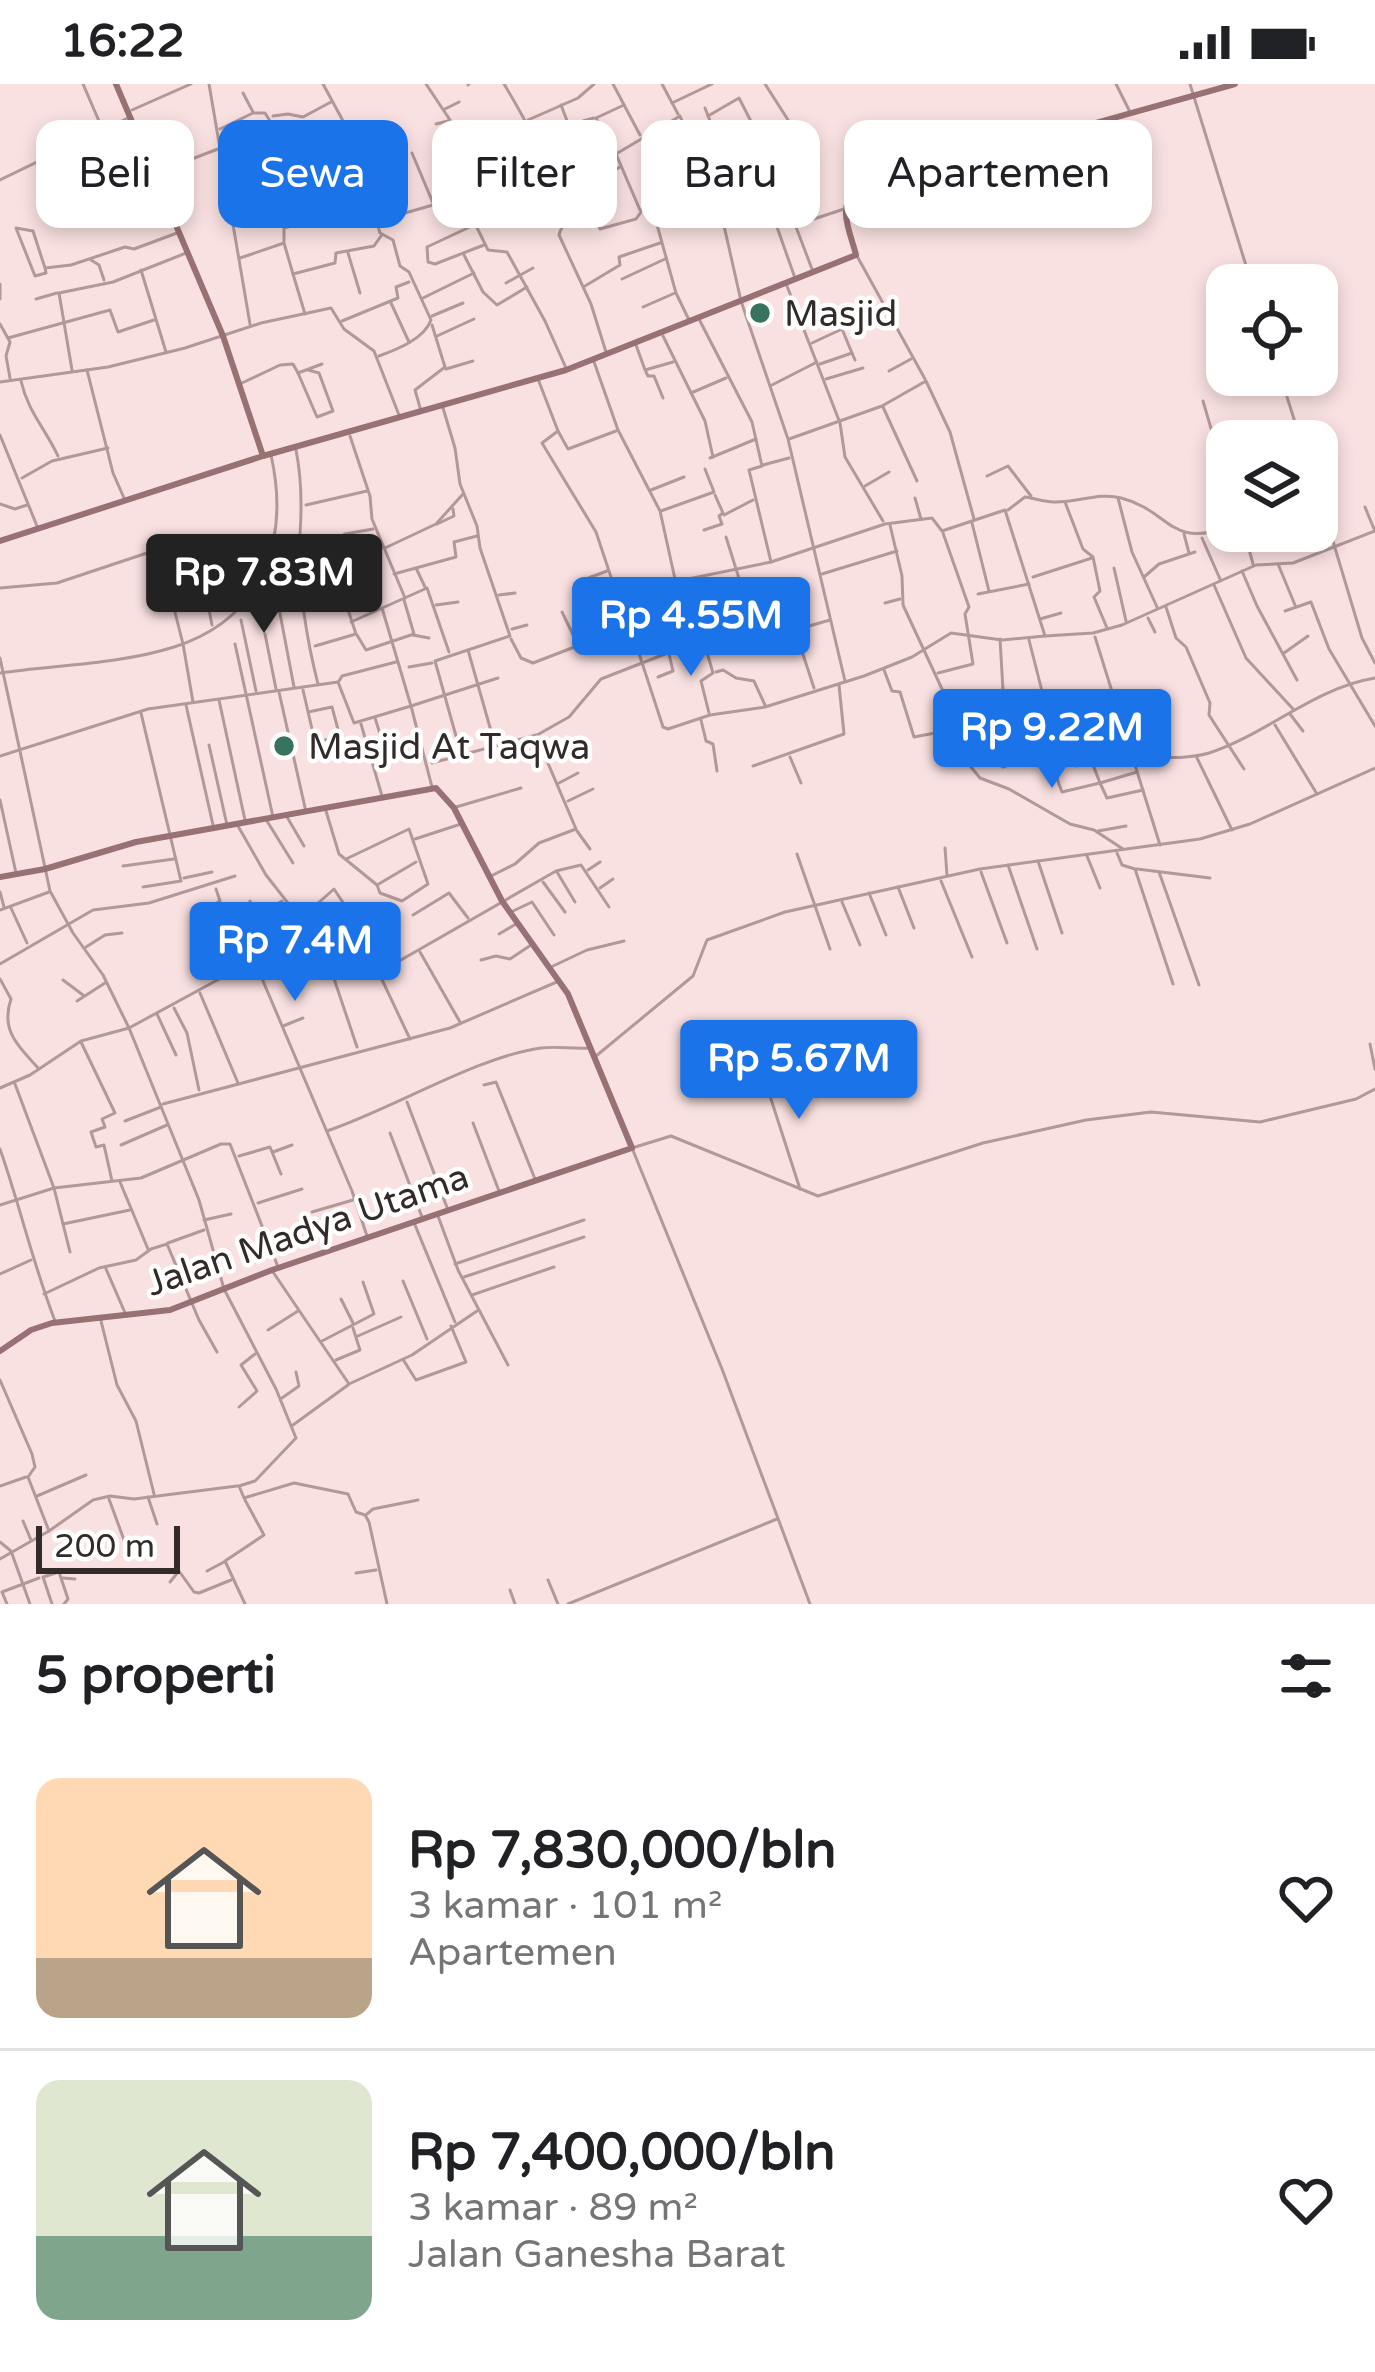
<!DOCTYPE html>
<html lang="id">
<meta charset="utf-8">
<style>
body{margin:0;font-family:"Varela Round",sans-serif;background:#f2f2f2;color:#202124;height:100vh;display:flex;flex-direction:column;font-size:45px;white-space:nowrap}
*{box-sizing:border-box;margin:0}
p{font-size:39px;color:#757577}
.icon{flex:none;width:66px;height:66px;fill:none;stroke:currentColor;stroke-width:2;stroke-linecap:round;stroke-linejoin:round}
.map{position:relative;height:1520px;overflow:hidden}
.drawer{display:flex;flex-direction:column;background:#fff;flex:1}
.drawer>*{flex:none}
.guide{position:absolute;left:36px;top:36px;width:1305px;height:108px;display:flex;gap:24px}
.tools{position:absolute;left:1206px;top:180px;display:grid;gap:24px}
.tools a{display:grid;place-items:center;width:132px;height:132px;border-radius:24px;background:#fff;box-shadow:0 6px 18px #0003;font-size:60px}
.scale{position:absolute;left:36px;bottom:30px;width:144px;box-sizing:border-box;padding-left:12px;border:6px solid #332a2a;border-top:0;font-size:33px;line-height:42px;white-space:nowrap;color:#332a2a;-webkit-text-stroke:9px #fff;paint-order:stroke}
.price{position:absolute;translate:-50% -102px;padding:0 27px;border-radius:12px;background:#1a73e8;color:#fff;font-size:39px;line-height:78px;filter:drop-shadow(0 3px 6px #0008)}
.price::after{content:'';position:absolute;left:50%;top:72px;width:36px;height:27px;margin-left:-18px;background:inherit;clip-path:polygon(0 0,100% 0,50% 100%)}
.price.active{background:#222;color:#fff}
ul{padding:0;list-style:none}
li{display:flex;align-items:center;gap:36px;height:300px;padding:0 36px}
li+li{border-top:3px solid #e0e0e0}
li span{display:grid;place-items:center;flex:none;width:336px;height:240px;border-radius:24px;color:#555}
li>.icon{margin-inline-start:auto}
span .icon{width:144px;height:144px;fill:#fffc;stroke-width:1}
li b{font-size:51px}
h2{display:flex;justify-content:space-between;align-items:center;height:144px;padding:0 36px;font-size:51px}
.pill{padding:0 42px;border-radius:24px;background:#fff;box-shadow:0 6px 18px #0003;font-size:42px;line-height:108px}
.pill.active{background:#1a73e8;color:#fff}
.status{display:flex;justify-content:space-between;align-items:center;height:84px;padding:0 60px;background:#fff;direction:ltr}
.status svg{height:33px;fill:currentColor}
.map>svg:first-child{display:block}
</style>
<div class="status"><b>16:22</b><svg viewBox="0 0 49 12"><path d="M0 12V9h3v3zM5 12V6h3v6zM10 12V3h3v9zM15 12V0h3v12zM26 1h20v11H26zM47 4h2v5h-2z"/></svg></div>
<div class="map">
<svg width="1375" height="1520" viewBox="0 0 1375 1520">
<rect width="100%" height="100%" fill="#fae1e1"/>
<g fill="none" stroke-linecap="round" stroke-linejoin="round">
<g stroke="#b39898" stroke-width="3">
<polyline points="83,0 102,44"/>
<polyline points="209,0 250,240"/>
<polyline points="323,0 342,35 377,137 433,121 481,101 458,48 426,0"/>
<path d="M504,0C515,18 571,117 566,134C565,140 560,145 559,151L591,220L606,268"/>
<polyline points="613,0 640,51"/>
<polyline points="662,0 678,30"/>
<polyline points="1116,0 1129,26"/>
<polyline points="1190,0 1252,201"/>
<polyline points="468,1 469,0"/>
<polyline points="243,9 253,28"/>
<polyline points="672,19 712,0"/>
<polyline points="561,21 591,99"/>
<polyline points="705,24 722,67"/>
<polyline points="445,25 459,18"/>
<polyline points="132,26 191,0"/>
<polyline points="273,32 288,30 303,33 331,18"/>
<polyline points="708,32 739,14 760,55"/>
<polyline points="528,36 578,14 594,0"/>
<polyline points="583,37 594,34"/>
<polyline points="436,40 448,37"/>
<polyline points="220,45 253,29 265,29 299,83"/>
<polyline points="615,68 596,34 624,21"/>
<polyline points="412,69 433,119"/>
<polyline points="721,69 745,111"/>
<polyline points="52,73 78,123"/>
<polyline points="701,73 791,47 790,39 765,0"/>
<polyline points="475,77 528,44"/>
<polyline points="227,79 258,66"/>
<polyline points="360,88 392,79 404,104"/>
<polyline points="155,89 218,65"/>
<polyline points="282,93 293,127 305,127 307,136"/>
<polyline points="268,94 266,88 273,78 267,64 280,57"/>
<polyline points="0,96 128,34"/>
<polyline points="482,102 497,123 552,100"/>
<polyline points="779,107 793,136"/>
<polyline points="461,111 488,166 507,168 545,237 566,284"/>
<polyline points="229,113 311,80"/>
<polyline points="743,116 751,111 758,117 789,101"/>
<polyline points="562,117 620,83"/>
<polyline points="339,124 367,111"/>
<polyline points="482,132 496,124"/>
<polyline points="568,133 591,127 600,145 636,135 641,128"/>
<polyline points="351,135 373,130"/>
<path d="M377,139L380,149L393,156L400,182L409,188L431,236C424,255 398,265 379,272"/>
<polyline points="474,141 427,163 428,178 435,180 484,161"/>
<polyline points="796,143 812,185"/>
<polyline points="284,157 284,144 310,137"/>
<polyline points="348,169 360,209"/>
<polyline points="464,171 483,208 497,221 527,203"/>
<polyline points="857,172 925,295"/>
<polyline points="240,174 284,159 293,190"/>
<polyline points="91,176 99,181 104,196"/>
<polyline points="45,184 33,147 16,144 35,192 46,189 45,184 71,181 125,163 134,165 177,149"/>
<polyline points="141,186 166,268"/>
<polyline points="795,194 777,143 794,138 796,141 844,125"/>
<polyline points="622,195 665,175"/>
<polyline points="506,199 533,184"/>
<polyline points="0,200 0,215"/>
<polyline points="585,202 620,181 619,173 660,159"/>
<polyline points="787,202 840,339 845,373 883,437"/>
<polyline points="423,214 474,189"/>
<polyline points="36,215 57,209"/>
<polyline points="391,219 409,258"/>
<polyline points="643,223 675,209"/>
<polyline points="305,230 293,190 335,179 336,169 374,162 381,152"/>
<polyline points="432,232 463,219"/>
<polyline points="689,236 676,209 654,130 650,125 640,126 616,70 680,32 720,124 741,217 788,355 845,597"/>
<polyline points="342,237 398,214 396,203 409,198"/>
<polyline points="700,237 752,338 762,382 749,386 771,478"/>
<polyline points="0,240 10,258 6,272 10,294"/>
<polyline points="437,252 474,235"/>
<polyline points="663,252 705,337 713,373"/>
<polyline points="8,254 110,226 118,248 154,236"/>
<polyline points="812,259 842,245 852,269"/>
<polyline points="636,261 645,286 673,278"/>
<polyline points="593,275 618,346 660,427 675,495 703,555 713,589 701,597 709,629"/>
<polyline points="820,280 852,269 855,276"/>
<polyline points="446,285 473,277"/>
<polyline points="72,286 59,209 113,198 186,169"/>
<polyline points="87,286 113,389 124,414"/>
<polyline points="308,286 319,289 333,327 317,333 298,289 322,280"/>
<polyline points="889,287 911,275"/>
<polyline points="646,288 648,292 654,292 663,314"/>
<polyline points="1280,291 1301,357"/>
<polyline points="538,295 558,347 542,359 596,448 614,502 628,507"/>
<polyline points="826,295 863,284"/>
<path d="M21,297C28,328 45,344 58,372"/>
<polyline points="0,298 108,283 185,264 261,239 331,224 344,245 374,267 399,331"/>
<polyline points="242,299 280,281 293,280 298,289"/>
<polyline points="772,301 817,278"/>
<polyline points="691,309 726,294"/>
<polyline points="1203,317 1227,399"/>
<polyline points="883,323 917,397"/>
<polyline points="443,324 455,364 460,400 477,442 480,464 510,552 435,577 456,652"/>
<polyline points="421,327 415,306 445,283 432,241"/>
<polyline points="558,347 568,365 616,347"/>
<polyline points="0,351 37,442"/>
<polyline points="350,352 370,412 372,435 405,514"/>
<polyline points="789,355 882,322 926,297 950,348 974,435"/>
<path d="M296,366C302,396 302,421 300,450C298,499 306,553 318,600"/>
<polyline points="710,374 756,355"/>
<polyline points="763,381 789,374"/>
<polyline points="987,392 1008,382 1031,412"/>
<polyline points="22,394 52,377 108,364"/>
<polyline points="865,402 889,388"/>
<polyline points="1317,404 1362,554 1375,579"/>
<polyline points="651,406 684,393"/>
<polyline points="915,414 921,435"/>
<polyline points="1118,414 1132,468 1157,523"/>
<polyline points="1065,418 1083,465 1093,473 1100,507 1094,513 1107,544"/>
<polyline points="0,420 15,425 27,421"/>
<polyline points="306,421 367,407"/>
<polyline points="1365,423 1374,445"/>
<polygon points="1005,426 1045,552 1002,556 951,549 912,573 864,592 765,623 710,631 668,645 663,643 633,551 639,537 629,507 771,478 885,440 932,434 942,447"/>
<path d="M1008,426L1025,413C1034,414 1044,418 1054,418C1077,419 1099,408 1121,414C1169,426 1170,465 1227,443"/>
<polyline points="661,427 714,408 705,385"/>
<polyline points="724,431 753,416"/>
<polyline points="972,439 989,507"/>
<polyline points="437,440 454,432 453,425"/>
<polyline points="890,441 902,492 903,521 942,605 957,659 984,660 992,676 1003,683 1047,668 1062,708 1100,699 1107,714 1143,706"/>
<polyline points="704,446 722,440 719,432 723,429 715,411"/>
<polyline points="1244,447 1253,480"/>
<polyline points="1184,450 1189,469"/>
<polyline points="1202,454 1220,495"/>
<polyline points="385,464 436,440 463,410"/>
<polyline points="303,467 327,462 345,450 373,445"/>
<polyline points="1278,480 1295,521"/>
<polyline points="335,483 381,464"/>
<polyline points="416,484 425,503"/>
<polyline points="1114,484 1126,537"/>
<polyline points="1242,487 1257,522 1297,596"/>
<polyline points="225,488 233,526"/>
<polyline points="265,488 273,493 294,603"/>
<polyline points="394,490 456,473 454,458 477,452"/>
<polyline points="822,490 897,467"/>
<polyline points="1033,493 1092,474"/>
<polyline points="1144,493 1159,480 1195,468"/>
<polyline points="583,496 607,487"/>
<polyline points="1214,501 1246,574 1294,626"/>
<polyline points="0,504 57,499 159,465 183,560 193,618"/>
<polyline points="197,504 205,506 212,541"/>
<polyline points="978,510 1029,500"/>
<polyline points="499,511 515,509"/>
<polyline points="885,519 900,515"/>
<polyline points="346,520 361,513"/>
<polyline points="436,521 458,518"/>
<polyline points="1166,523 1176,554 1186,563 1210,619 1209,631 1244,685"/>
<polyline points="382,524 411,622 498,594"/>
<polyline points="1285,527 1311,518 1329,565 1375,642"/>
<polyline points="562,528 577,559"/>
<polyline points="1148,534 1155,548"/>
<polyline points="1040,535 1061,529"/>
<polyline points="241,536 256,607"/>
<polyline points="351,538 427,504 449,568"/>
<polyline points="512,545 527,541"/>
<polyline points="265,550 276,605"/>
<polyline points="357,551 366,566 414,550 404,516"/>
<polyline points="413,551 429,554"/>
<polyline points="1045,552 1093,549 1122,541 1256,481 1293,479 1375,447"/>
<polyline points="704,553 753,539 726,453"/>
<polyline points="1095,553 1160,761"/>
<polyline points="599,554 606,569"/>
<polyline points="511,555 521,574 533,579 621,545 631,545"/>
<polyline points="235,560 273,733"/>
<polyline points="315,562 356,550 327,462"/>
<polyline points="468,566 495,661"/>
<polyline points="1284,569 1308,552"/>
<polyline points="0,574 50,807 73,849 103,891 129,944 199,1116 224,1205 276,1305 296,1354 255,1397 239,1402 244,1414 294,1399 348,1410 356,1428 365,1431 369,1438 387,1520"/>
<polyline points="409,583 432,579"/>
<polyline points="884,586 892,607 900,608 914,653 951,646"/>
<polyline points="716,588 723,586 736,594 754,597 765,621"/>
<path d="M0,589C55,581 121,580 174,563C263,535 290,456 271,371"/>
<polyline points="938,589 973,580 965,530 969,523 943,449"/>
<polyline points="658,593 673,587 669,570"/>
<polyline points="339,597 342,592 396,578"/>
<polyline points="814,604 795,546 830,536"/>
<path d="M303,606C307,623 311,641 315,658L340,653L332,623L308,628"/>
<polyline points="279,608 306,728"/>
<polyline points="962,613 1003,606 1000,555"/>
<polyline points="219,616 245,736"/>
<polyline points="186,621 213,741"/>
<polyline points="1007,626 1044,615 1029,556"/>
<polyline points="141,629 181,797 143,803"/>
<polyline points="1290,630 1303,647"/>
<polyline points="375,634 382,656"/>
<polyline points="701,636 706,657 713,660 717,687"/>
<polyline points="361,640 382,712"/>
<polyline points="1275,641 1317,710"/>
<polyline points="537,651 569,633 601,595 701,556"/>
<polyline points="1085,660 1100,699 1137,688"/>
<polyline points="209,661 227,741"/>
<polyline points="960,661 966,677 980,694 1009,705 1070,740 1094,746 1123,765"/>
<polyline points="0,672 148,625 338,598 354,639 411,622 432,703"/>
<polyline points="790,673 801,699"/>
<path d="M1132,673C1157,673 1185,676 1209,669C1267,650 1314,604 1375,594"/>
<polyline points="1197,674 1232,746"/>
<polyline points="994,675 1019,656"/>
<polyline points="432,679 536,651 576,745 539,759 515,780 491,792"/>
<polyline points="753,682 844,650 839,601"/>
<polyline points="1076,682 1090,679"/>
<polyline points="559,699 578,689"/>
<polyline points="0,716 16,789"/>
<polyline points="568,717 593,705"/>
<polyline points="456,723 521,704"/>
<polyline points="326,727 339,770 377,801 416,778"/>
<polyline points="287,733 304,762"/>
<polyline points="267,737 293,779"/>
<polyline points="238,742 266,791 324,865 357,963"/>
<polyline points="577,747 590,765"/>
<polyline points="1098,747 1126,742"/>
<polyline points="415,755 461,740"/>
<polyline points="945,764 947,791"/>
<polyline points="1117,769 1122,781 1135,785 1173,900"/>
<polyline points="797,770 830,865"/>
<polyline points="1087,772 1100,804"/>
<polyline points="346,775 409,745 428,800 402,817 380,809 377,801"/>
<polyline points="1038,777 1062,849"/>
<polyline points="1008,781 1037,865"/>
<polyline points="123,782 174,775"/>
<polyline points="1137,785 1210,794"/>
<polyline points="588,786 600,778"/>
<polyline points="557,788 575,818"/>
<polyline points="981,788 1007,859"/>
<polyline points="1159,788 1199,901"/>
<polyline points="184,794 212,788"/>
<polyline points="941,797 972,873"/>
<polyline points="543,798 565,828"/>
<polyline points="898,803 914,844"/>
<polyline points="600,804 613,795"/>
<polyline points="0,808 4,823"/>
<polyline points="869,809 886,851"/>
<polyline points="250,817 257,833 282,817"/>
<polyline points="842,818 860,861"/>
<polyline points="212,822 220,817 216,805"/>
<polyline points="11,824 27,859"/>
<polyline points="0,826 49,808"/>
<polyline points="511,828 532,818 554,851"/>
<polyline points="413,831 449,809 468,834"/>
<polyline points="199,839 231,887"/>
<polyline points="499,850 516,840"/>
<polyline points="86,863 105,851 122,849"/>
<polyline points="420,868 460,938"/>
<polyline points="481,876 496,872 510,875 531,861"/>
<polyline points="255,878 352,1107 367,1152"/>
<polyline points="0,880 93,826 149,819 235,792"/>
<polyline points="553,882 587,866 624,857"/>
<polyline points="380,888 556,787 581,781 609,823"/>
<path d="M0,895L11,915C0,947 19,963 39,985"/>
<polyline points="63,896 83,911"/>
<polyline points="200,909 238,999"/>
<polyline points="77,917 105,899"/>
<polyline points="174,924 187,949 199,1006"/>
<polyline points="157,930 176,971"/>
<polyline points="283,942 303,934"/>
<polyline points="81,958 115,1029 102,1035 105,1043 91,1048 96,1063 104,1061 112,1097"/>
<polyline points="1370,960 1375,985"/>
<polyline points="596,972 693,892 707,856 785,828 980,785 1200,755 1250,740 1375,684"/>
<polyline points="760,981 800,1105"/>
<polyline points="15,1000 54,1104 70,1168"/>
<polyline points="484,1001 496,998 535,1095"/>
<polyline points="0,1004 30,991 81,957 129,944 234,887 257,873 334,805 352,832 410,955"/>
<polyline points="407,1018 448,1126"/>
<polyline points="163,1020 450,944 559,897"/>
<polyline points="125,1037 161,1023"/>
<polyline points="473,1039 499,1107"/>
<path d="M327,1047C393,1025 476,973 541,964C557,962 573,965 589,964"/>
<polyline points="390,1049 422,1133"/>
<polyline points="121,1061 167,1041"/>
<path d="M0,1065C20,1122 33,1180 55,1237"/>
<polyline points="273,1068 292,1061"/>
<polyline points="239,1072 270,1063 281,1090"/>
<polyline points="120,1098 148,1165"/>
<polyline points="258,1119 302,1105"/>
<polyline points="0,1121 54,1104 141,1094 221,1060 230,1060 278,1183"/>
<polyline points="312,1128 353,1116"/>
<polyline points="438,1132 458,1186 508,1281"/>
<polyline points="204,1136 231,1130"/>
<polyline points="63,1140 130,1126"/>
<polyline points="415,1141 455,1238"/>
<polyline points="168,1159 204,1146"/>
<polyline points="455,1180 584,1136"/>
<polyline points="106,1185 126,1231"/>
<polyline points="273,1188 349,1300 412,1271 477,1227"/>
<polyline points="0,1190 31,1176"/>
<polyline points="464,1193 584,1153"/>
<polyline points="403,1197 427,1255"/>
<polyline points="44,1210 99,1184 136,1176 151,1165 167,1160 199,1236 217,1268"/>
<polyline points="472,1211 554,1183"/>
<polyline points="341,1215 353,1239"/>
<polyline points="101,1237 117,1301 136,1337 154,1410"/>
<polyline points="268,1246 298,1227"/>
<polyline points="358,1252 401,1233"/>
<polyline points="322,1257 374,1230 363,1198"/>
<polyline points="336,1276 360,1266 353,1244"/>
<polyline points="404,1277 416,1296 466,1278 451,1242"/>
<polyline points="0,1296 32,1370 35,1383 28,1393 49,1447"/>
<polyline points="282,1314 299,1302 296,1288"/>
<polyline points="239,1323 257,1307 241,1281 255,1270"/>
<polyline points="293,1341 348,1301"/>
<polyline points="0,1402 26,1393"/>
<polyline points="37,1412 86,1391"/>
<polyline points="148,1413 157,1440"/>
<polyline points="109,1415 131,1475"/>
<polyline points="245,1416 264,1451 225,1477 245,1520"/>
<polyline points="367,1430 373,1425 418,1416"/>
<polyline points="23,1437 31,1456"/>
<polyline points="0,1458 11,1467 30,1520"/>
<polyline points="0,1475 49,1447 93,1416 110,1412 134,1415 237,1402"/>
<polyline points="207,1487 224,1478"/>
<polyline points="356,1489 376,1486"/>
<polyline points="63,1494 75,1495"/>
<polyline points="548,1496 558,1520"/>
<polyline points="170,1498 179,1487 194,1508 199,1509 231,1496"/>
<polyline points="510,1506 515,1520"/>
<polyline points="7,1520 2,1508 39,1494"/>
<polyline points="52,1520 43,1493 59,1488 68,1515 64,1520"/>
<polyline points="568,1520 777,1435"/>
<polyline points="810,1520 722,1285 632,1064 671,1052 818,1112 983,1059 1086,1036 1151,1028 1260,1038 1356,1015 1375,1005"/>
</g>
<g stroke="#987172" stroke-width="6">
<polyline points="116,0 223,252 263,372"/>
<path d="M0,457L263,372L566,286L856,171C851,150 836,122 856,106L1235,0"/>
<polyline points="0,793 45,785 136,758 436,704 454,724 502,817 568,910 632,1064 272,1186 170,1226 52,1239 31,1246 0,1267"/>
</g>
</g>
<g fill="#37735e" stroke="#fff" stroke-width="4.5">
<circle cx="760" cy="229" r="12"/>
<circle cx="284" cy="662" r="12"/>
</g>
<g text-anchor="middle" stroke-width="9" stroke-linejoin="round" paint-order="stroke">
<g font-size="36" fill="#332a2a" stroke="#fff" text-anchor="start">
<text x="784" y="242">Masjid</text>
<text x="308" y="675">Masjid At Taqwa</text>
</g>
<g font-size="36" fill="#332a2a" stroke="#fff">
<text transform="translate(307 1145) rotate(-19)" y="13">Jalan Madya Utama</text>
</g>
</g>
</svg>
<div class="tools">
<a><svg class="icon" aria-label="locate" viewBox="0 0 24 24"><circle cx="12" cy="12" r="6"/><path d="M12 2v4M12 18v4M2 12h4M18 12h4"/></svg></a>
<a><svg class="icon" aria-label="layers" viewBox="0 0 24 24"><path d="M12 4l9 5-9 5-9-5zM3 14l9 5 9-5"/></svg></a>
</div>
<div class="scale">200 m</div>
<b class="price active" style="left:264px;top:552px">Rp 7.83M</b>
<b class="price" style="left:691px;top:595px">Rp 4.55M</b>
<b class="price" style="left:1052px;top:707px">Rp 9.22M</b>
<b class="price" style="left:295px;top:920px">Rp 7.4M</b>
<b class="price" style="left:799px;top:1038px">Rp 5.67M</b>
<div class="guide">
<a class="pill">Beli</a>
<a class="pill active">Sewa</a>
<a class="pill">Filter</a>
<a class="pill">Baru</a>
<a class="pill">Apartemen</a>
</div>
</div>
<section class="drawer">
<h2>5 properti<svg class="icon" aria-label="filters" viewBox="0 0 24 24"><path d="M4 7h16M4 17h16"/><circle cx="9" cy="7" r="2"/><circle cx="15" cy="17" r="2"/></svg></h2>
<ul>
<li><span style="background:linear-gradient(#ffd9b3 75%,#b9a48a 0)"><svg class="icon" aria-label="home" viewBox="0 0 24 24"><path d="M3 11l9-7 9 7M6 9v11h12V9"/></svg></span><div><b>Rp 7,830,000/bln</b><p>3 kamar · 101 m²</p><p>Apartemen</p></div><svg class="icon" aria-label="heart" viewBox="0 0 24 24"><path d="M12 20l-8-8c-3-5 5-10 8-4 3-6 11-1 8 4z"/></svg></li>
<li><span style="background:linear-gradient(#dfe7d0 65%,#7fa58c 0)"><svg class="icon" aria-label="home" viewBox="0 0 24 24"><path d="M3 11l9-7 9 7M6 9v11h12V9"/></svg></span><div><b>Rp 7,400,000/bln</b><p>3 kamar · 89 m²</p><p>Jalan Ganesha Barat</p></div><svg class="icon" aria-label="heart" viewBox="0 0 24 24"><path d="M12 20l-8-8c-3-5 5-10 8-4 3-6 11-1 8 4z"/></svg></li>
</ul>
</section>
